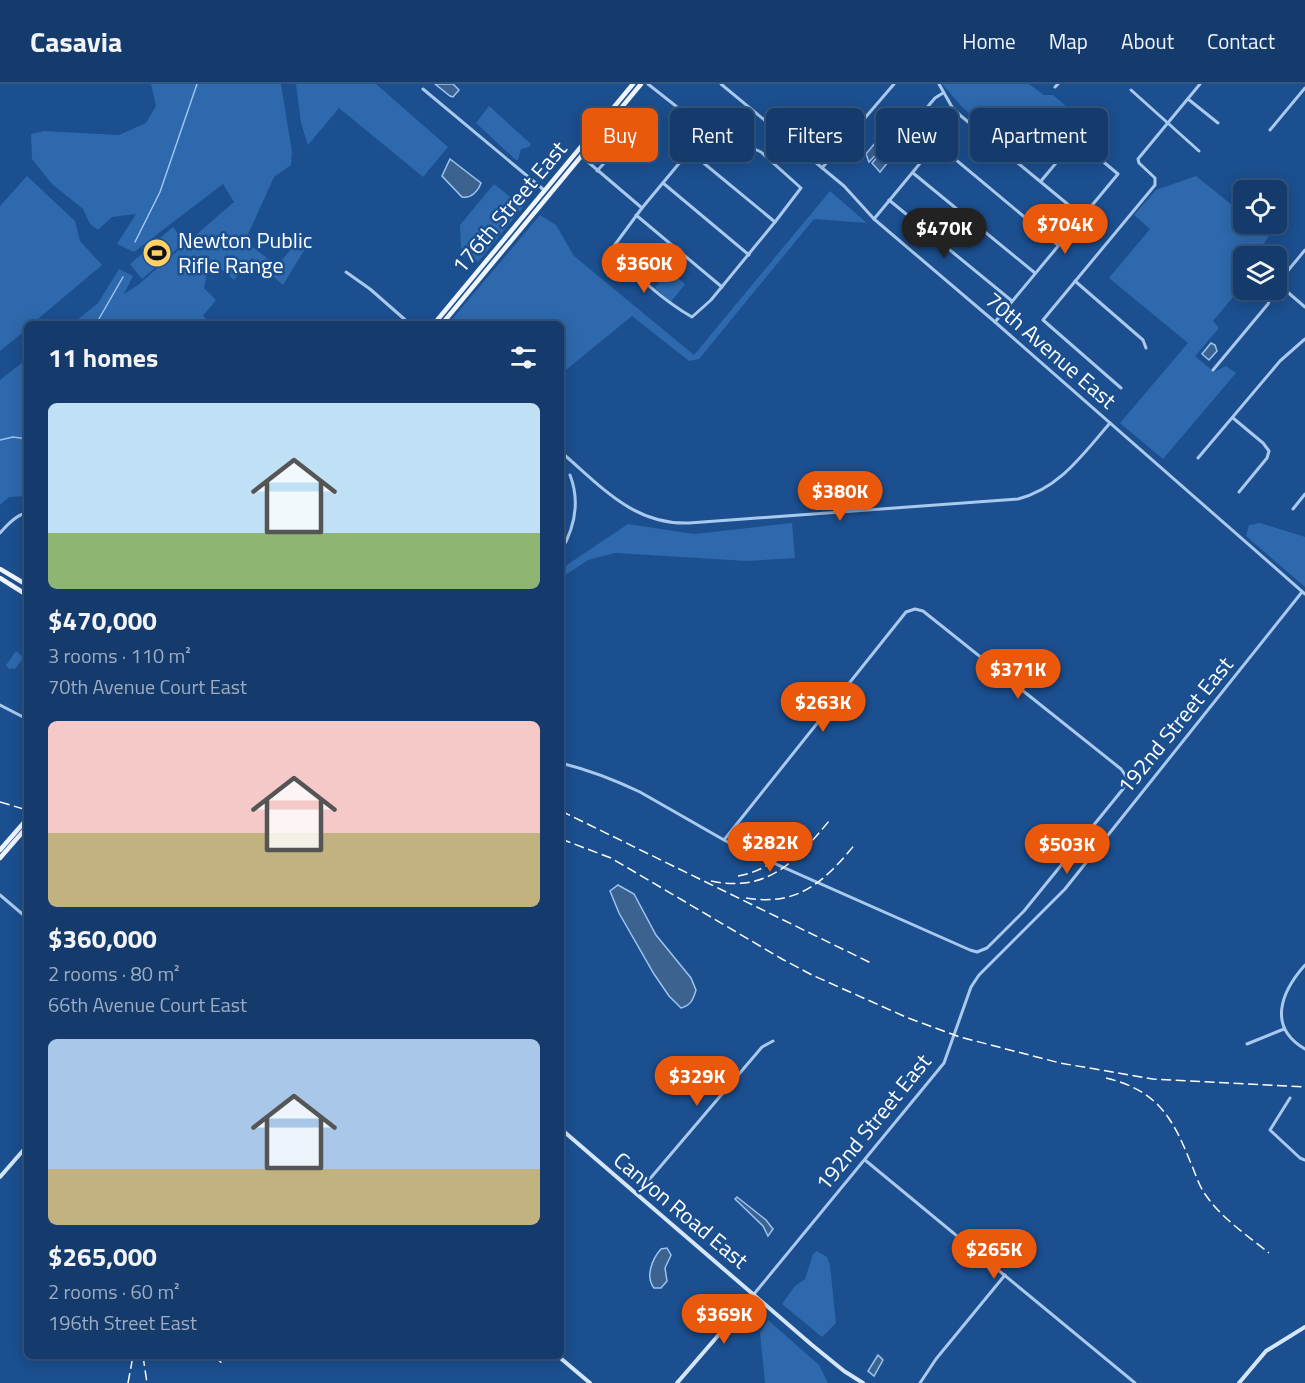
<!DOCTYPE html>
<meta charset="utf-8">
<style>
body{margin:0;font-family:"Titillium Web",sans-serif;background:#1d4271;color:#f1f3f6;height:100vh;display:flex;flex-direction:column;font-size:22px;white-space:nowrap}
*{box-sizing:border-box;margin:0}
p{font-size:20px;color:#9dadc1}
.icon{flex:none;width:33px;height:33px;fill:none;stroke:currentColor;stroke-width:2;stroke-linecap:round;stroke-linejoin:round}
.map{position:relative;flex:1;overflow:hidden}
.panel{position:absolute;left:24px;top:237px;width:540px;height:1038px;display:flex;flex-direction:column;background:#143b6b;border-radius:9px;box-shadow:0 3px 15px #0003,0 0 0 2px #33557e}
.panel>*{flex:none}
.top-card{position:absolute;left:582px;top:24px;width:570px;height:54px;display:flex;gap:12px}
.tools{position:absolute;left:1233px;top:96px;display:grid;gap:12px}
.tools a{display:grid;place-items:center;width:54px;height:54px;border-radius:9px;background:#143b6b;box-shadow:0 3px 15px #0003,0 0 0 2px #33557e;font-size:30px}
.price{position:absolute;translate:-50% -51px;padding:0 14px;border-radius:21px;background:#ea580c;color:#fff;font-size:20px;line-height:39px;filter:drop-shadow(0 2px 3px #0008)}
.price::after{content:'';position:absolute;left:50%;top:36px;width:18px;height:14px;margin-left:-9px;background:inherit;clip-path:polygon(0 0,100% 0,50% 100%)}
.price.on{background:#222;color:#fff}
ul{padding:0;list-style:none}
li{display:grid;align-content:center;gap:12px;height:318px;padding:0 24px}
li span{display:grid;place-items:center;height:186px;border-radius:9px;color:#555}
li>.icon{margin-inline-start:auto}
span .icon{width:108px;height:108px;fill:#fffc;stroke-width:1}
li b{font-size:26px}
h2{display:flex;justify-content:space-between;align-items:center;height:72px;padding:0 24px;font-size:26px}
.chip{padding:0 21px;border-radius:9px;background:#143b6b;box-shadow:0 3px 15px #0003,0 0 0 2px #33557e;font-size:21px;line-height:54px}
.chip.on{background:#ea580c;color:#fff}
header{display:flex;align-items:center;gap:36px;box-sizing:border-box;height:84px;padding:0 30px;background:#143b6b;border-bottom:2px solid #33557e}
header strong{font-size:28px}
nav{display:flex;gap:33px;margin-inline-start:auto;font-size:21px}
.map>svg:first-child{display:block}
</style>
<header>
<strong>Casavia</strong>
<nav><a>Home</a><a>Map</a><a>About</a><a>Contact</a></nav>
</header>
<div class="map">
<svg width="1305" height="1299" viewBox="0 0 1305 1299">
<rect width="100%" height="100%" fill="#1b4f8f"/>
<g fill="#2e69ad">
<polygon points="151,0 281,0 292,68 291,81 274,93 245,157 277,182 303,151 308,160 283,201 252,174 234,196 215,180 207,189 204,204 216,216 203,232 212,240 72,240 98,219 119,185 133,192 124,210 138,201 234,118 223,100 134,168 117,160 136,130 112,133 98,146 90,140 83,125 52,100 32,75 31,50 44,47 119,51 146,39 156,22"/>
<polygon points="296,0 376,0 448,63 423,93 339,24 308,61 301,39"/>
<polygon points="942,0 1029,0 1044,11 1053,11 1073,28 1038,69 1011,47 1002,57 963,24"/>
<polygon points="489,22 531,60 529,63 521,65 518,76 516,76 476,39"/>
<polygon points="850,24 860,32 853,42 842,33"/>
<polygon points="27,92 75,137 80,157 102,181 32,240 27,240 27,245 0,267 0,122"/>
<polygon points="1196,92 1243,130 1244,140 1255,140 1270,151 1254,172 1244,172 1243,201 1213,237 1219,244 1195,272 1214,288 1226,282 1236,289 1163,375 1120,339 1188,259 1109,194 1150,145 1134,131 1156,106"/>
<polygon points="494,100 523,123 478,178 461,164 460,141"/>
<polygon points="830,107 867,139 814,135 699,275 689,277 632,232 561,290 561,240 448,240 540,131 556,141 574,172 694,271"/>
<polygon points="173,143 185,158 142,195 130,180"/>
<polygon points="669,187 685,200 671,218 655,204"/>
<polygon points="27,275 27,409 25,412 9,413 0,421 0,296"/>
<polygon points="792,439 795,474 747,477 615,469 588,476 564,492 561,491 561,485 628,440 694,450"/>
<polygon points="1260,439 1305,453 1305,503 1246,452 1249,441"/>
<polygon points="16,567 27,576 27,579 22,576 15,585 12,584 10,586 6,581"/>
<polygon points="817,1167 827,1173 830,1181 836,1239 822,1253 782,1220 795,1202 805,1195 813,1170"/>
<polygon points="768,1236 819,1281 828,1299 765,1299 760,1249"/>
</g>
<g fill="#3c6290" stroke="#9cc4f0" stroke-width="1.5">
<polygon points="435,0 453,0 459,6 453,13 450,12"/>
<polygon points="875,59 879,59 883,63 869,78 866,70"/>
<polygon points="884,66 885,73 892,73 880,88 872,79"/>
<path d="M450,75L481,99C478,107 471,115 462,113L442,92Z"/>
<polygon points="1211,259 1215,261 1217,267 1209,276 1202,270"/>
<path d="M618,801L634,810L656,851L691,894L696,906C693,916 691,921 681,924L669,912L654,890L619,829L610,807Z"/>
<polygon points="737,1113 766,1136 773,1145 768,1152 763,1142 735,1115"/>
<path d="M667,1164L671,1171L665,1184L667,1197L661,1204H654C645,1193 652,1175 661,1165Z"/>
<polygon points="878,1271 883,1276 874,1292 868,1287"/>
</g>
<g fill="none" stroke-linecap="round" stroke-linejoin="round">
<g stroke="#9cc4f0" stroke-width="1.5">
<polyline points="135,158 160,108 197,0"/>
<polyline points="96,240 123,193"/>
<polyline points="0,356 13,353 27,355"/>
</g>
<g stroke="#a9c9ee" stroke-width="3">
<path d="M648,0L719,56L748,62L761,68L801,104L775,138L711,216L692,233C662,216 635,190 611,166L642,124L706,47"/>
<polyline points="721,0 844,102 874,135 995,238 1305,510"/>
<polyline points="939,0 952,23 961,32 1082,132"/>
<polyline points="1055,3 1058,0"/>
<polyline points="423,5 544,106"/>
<polyline points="1131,6 1199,67"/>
<polyline points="943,9 935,14 913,40 1058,161"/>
<polyline points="1188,15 1218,39"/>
<polyline points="1270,46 1305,4"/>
<polyline points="689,67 775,138"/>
<polyline points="581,72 642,124"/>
<polyline points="822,84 894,0"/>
<polyline points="597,87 624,57"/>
<polyline points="913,89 1035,189"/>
<polyline points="663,99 749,171"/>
<polyline points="889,116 1012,217"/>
<polyline points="636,131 722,203"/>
<polyline points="874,135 936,60"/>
<polyline points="346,188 370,205 410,240"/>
<polyline points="1075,197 1143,256 1146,264"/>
<polyline points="1277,199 1305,223"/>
<polyline points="1276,201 1305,166"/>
<polyline points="995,238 1118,90 1076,55 1041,97"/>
<polyline points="1213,286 1268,220 1274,206"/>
<polyline points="1121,304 1043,236 1155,101 1155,94 1139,79 1138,75 1200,0"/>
<polyline points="1233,334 1263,359 1269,367 1267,374 1239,408"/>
<path d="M561,368C601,402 633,441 689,439L1018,415C1060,404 1083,370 1110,339"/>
<polyline points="1198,374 1280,277 1305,255"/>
<polyline points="1293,425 1305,410"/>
<path d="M0,449C7,441 17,430 27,429"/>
<path d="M561,467C575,443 580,417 570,391"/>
<polyline points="0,621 27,635"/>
<path d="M561,679C589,686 615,696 640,708L724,756L735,762L970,866L977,868L987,864L1024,827L1123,705L1128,695L1121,685L923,527L915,525L906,528L724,756"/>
<polyline points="0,811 27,834"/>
<path d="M1305,881C1281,908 1267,943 1305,965"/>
<polyline points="1247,960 1284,945"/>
<polyline points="1290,1014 1270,1046 1300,1074 1305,1076"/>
<polyline points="865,1076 1135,1299"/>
<polyline points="637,1110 762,963 773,957"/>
<polyline points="754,1210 944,979 971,903 979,891 1065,805 1302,508"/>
<polyline points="920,1299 936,1275 1005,1191"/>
</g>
<g stroke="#d6e6fa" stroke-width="4">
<polyline points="561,1045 812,1261 844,1287 863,1299"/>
<polyline points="0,1093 27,1062"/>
<polyline points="558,1272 590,1299"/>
<polyline points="677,1299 754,1210"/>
<polyline points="1239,1299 1266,1267 1305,1243"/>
</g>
<g stroke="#f0f6ff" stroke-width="4.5">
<polyline points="434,240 633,0"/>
<polyline points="442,240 641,0"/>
<polyline points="0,485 27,501"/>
<polyline points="0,494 27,511"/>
<polyline points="0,766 27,735"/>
<polyline points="0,774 27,743"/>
</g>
<g stroke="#fff" stroke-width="1.5" stroke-dasharray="10 4.5" stroke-linecap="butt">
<polyline points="0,718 27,726"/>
<polyline points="561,727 871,879"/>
<polyline points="561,755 611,774 782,875 812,891 908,934 960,953 1060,979 1153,995 1305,1003"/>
<path d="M738,792C768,787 789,767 807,744"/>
<path d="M711,797C768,809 796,777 829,737"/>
<path d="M746,814C799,823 826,796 856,759"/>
<path d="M1106,994C1156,1006 1172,1032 1190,1077C1195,1088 1198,1100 1205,1110C1221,1134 1248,1152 1269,1169"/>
<polyline points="143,1272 147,1299"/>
<polyline points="214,1272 224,1281"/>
<polyline points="128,1299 133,1272"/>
</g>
</g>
<defs>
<g id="stadium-disc" transform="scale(1.5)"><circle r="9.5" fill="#ffd166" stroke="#1b4f8f"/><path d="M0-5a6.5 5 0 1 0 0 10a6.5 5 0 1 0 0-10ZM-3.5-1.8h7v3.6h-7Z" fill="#111"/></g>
</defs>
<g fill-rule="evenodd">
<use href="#stadium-disc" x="157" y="169"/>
</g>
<g text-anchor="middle" stroke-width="5" stroke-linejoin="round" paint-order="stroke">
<g font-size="22" fill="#fff" stroke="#1b4f8f">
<text transform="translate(509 123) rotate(-50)" y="8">176th Street East</text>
<text transform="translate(1051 266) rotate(41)" y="8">70th Avenue East</text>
<text transform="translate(1175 641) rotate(-51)" y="8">192nd Street East</text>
<text transform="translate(873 1038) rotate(-51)" y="8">192nd Street East</text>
<text transform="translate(681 1126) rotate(40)" y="8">Canyon Road East</text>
</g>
<g font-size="22" fill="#fff" stroke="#1b4f8f" text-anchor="start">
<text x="178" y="164">Newton Public<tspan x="178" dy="25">Rifle Range</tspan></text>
</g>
</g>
</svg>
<div class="tools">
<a><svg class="icon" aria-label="locate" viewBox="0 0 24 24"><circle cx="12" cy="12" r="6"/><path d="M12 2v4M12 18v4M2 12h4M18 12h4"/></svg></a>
<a><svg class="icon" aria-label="layers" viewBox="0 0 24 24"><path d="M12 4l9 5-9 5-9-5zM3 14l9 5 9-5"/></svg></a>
</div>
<b class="price" style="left:1065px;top:171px">$704K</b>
<b class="price on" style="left:944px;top:175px">$470K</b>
<b class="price" style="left:644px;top:210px">$360K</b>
<b class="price" style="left:840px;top:438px">$380K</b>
<b class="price" style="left:1018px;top:616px">$371K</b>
<b class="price" style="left:823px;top:649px">$263K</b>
<b class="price" style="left:770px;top:789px">$282K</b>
<b class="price" style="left:1067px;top:791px">$503K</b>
<b class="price" style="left:697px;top:1023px">$329K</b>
<b class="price" style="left:994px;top:1196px">$265K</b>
<b class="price" style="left:724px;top:1261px">$369K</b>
<div class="top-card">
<a class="chip on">Buy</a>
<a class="chip">Rent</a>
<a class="chip">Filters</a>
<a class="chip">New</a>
<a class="chip">Apartment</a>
</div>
<section class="panel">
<h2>11 homes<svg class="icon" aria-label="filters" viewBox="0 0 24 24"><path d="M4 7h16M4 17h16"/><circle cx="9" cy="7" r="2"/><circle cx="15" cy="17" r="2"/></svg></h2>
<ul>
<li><span style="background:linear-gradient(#bfe0f5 70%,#8fb573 0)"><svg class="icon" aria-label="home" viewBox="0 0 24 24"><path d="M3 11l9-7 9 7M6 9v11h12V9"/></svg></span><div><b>$470,000</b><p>3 rooms · 110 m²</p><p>70th Avenue Court East</p></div></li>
<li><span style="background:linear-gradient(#f6c9c9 60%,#c2b280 0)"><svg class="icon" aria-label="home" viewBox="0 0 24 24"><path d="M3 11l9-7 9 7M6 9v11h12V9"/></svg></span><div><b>$360,000</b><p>2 rooms · 80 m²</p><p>66th Avenue Court East</p></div></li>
<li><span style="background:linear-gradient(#a9c7e8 70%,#c2b280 0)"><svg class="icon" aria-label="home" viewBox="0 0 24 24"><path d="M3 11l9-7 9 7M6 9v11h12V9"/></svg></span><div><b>$265,000</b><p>2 rooms · 60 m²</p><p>196th Street East</p></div></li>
</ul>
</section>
</div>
